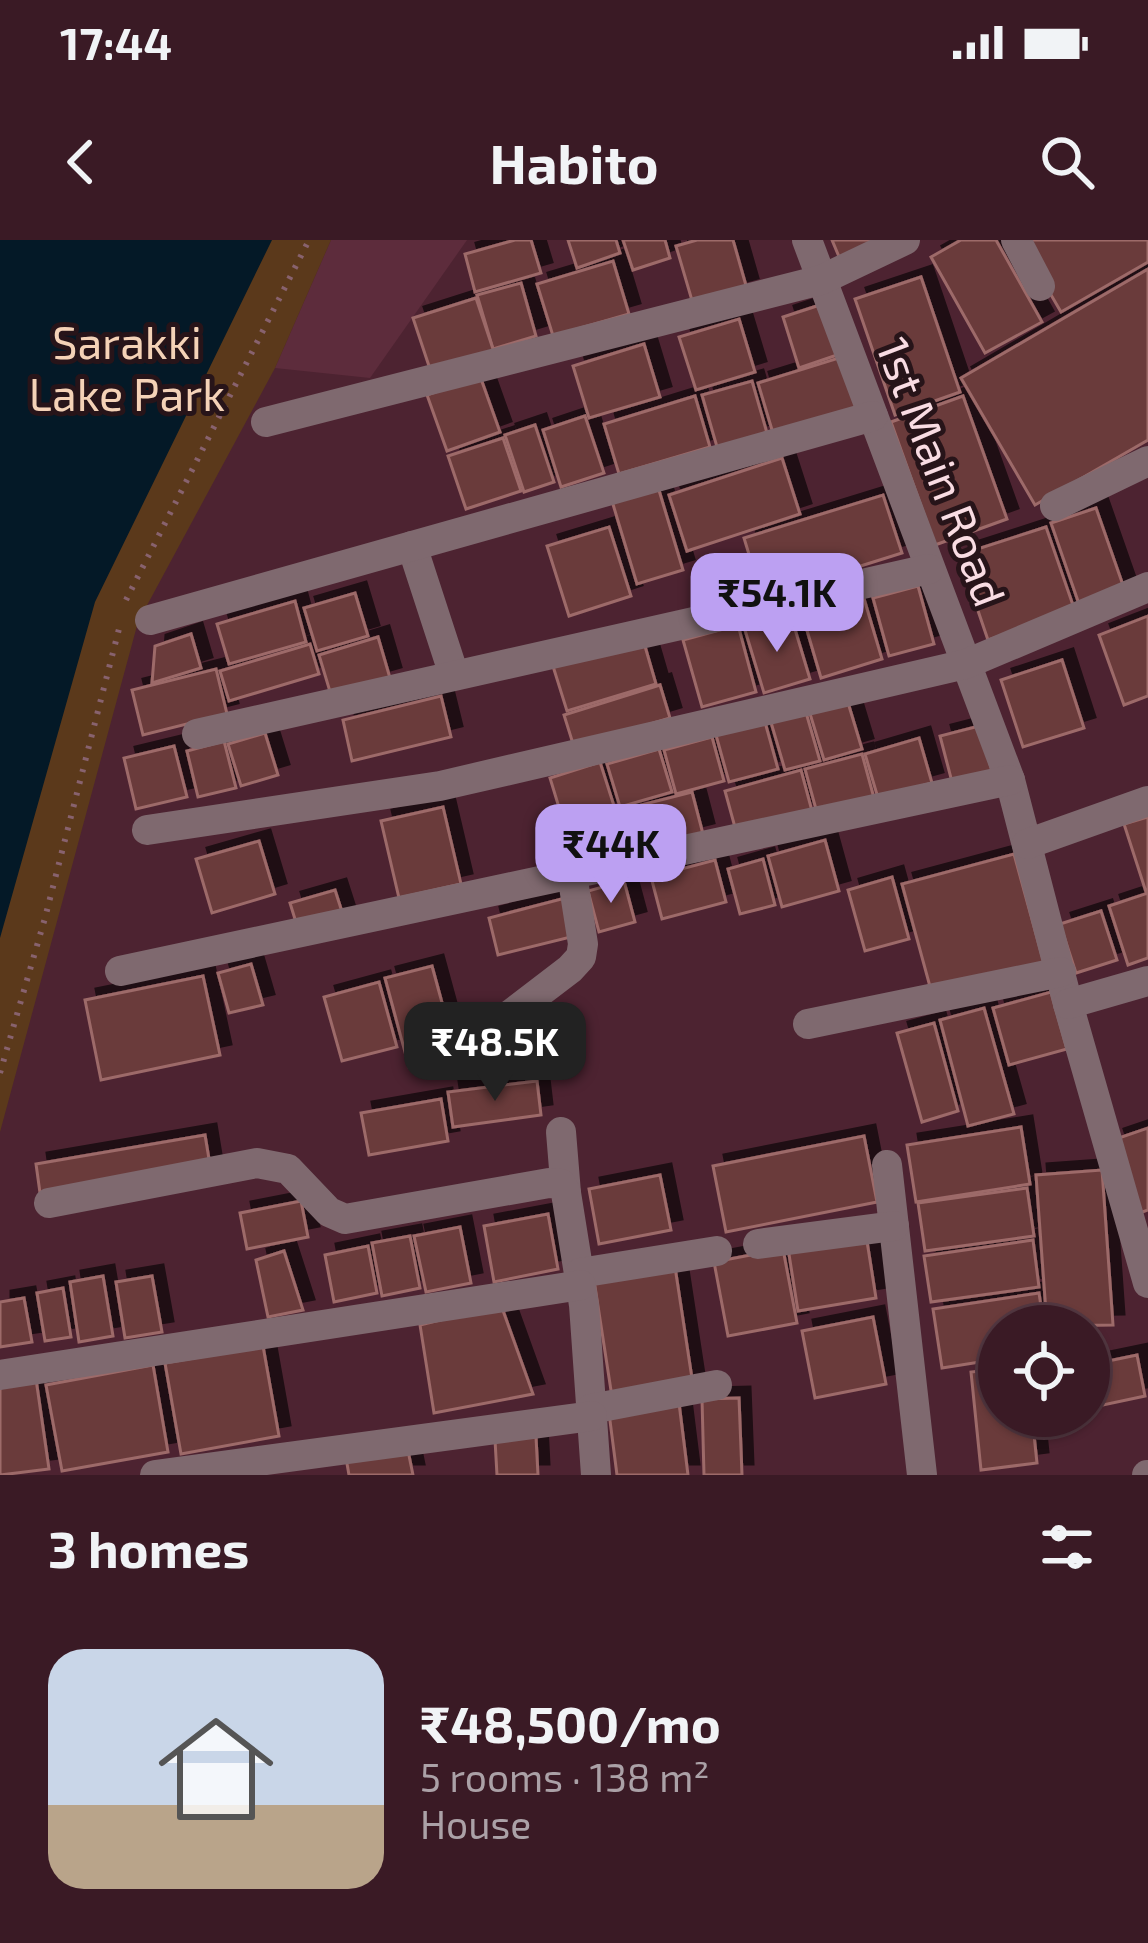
<!DOCTYPE html>
<meta charset="utf-8">
<style>
body{margin:0;font-family:"Exo 2",sans-serif;background:#41232d;color:#f1f3f6;height:100vh;display:flex;flex-direction:column;font-size:45px;white-space:nowrap}
*{box-sizing:border-box;margin:0}
p{font-size:39px;color:#aba1a7}
.icon{flex:none;width:66px;height:66px;fill:none;stroke:currentColor;stroke-width:2;stroke-linecap:round;stroke-linejoin:round}
.map{position:relative;height:1235px;overflow:hidden}
.panel{display:flex;flex-direction:column;background:#3a1a25;flex:1}
.panel>*{flex:none}
.fabs{position:absolute;left:978px;top:1065px;display:grid;gap:24px}
.fabs a{display:grid;place-items:center;width:132px;height:132px;border-radius:50%;background:#3a1a25;box-shadow:0 3px 9px #0004,0 0 0 3px #543842;font-size:60px}
.price{position:absolute;translate:-50% -102px;padding:0 27px;border-radius:24px;background:#bca0f2;color:#111;font-size:39px;line-height:78px;filter:drop-shadow(0 3px 6px #0008)}
.price::after{content:'';position:absolute;left:50%;top:72px;width:36px;height:27px;margin-left:-18px;background:inherit;clip-path:polygon(0 0,100% 0,50% 100%)}
.price.active{background:#222;color:#fff}
ul{padding:0;list-style:none}
li{display:flex;align-items:center;gap:36px;height:300px;padding:0 48px}
li+li{border-top:3px solid #543842}
li span{display:grid;place-items:center;flex:none;width:336px;height:240px;border-radius:36px;color:#555}
li>.icon{margin-inline-start:auto}
span .icon{width:144px;height:144px;fill:#fffc;stroke-width:1}
li b{font-size:51px}
h2{display:flex;justify-content:space-between;align-items:center;height:144px;padding:0 48px;font-size:51px}
.status{display:flex;justify-content:space-between;align-items:center;height:84px;padding:0 60px;background:#3a1a25;direction:ltr}
.status svg{height:33px;fill:currentColor}
header{display:flex;justify-content:space-between;align-items:center;height:156px;padding:0 48px;background:#3a1a25;font-size:54px;font-weight:700}
.map>svg:first-child{display:block}
</style>
<div class="status"><b>17:44</b><svg viewBox="0 0 49 12"><path d="M0 12V9h3v3zM5 12V6h3v6zM10 12V3h3v9zM15 12V0h3v12zM26 1h20v11H26zM47 4h2v5h-2z"/></svg></div>
<header><svg class="icon" aria-label="back" viewBox="0 0 24 24"><path d="M15 5l-7 7 7 7"/></svg>Habito<svg class="icon" aria-label="search" viewBox="0 0 24 24"><circle cx="10" cy="10" r="6"/><path d="M15 15l6 6"/></svg></header>
<div class="map">
<svg width="1148" height="1235" viewBox="0 0 1148 1235">
<defs>
<filter id="shadow"><feDropShadow dx="11" dy="-11" stdDeviation="0" flood-color="#0009"/></filter>
</defs>
<rect width="100%" height="100%" fill="#4d2331"/>
<polygon fill="#5d2c3c" points="331,0 467,0 370,138 275,128"/>
<polygon fill="#5b391b" points="0,0 331,0 275,128 138,382 0,892"/>
<polygon fill="#041927" points="0,0 272,0 95,362 0,698"/>
<g fill="#6a3b3b" stroke="#9d6a69" stroke-width="3" filter="url(#shadow)">
<polygon points="515,0 531,0 541,33 475,52 465,14"/>
<polygon points="568,0 616,0 620,13 577,28"/>
<polygon points="623,0 665,0 670,18 633,30"/>
<polygon points="697,0 733,0 747,49 693,64 676,6"/>
<polygon points="832,0 889,0 840,19"/>
<polygon points="961,0 996,0 1042,82 985,113 931,17"/>
<polygon points="1019,0 1148,0 1148,22 1061,72"/>
<polygon points="613,21 629,74 553,96 537,44"/>
<polygon points="1148,29 1148,200 1035,265 961,138"/>
<polygon points="921,37 960,152 895,175 855,59"/>
<polygon points="521,43 536,96 493,109 477,55"/>
<polygon points="476,58 494,112 431,132 413,78"/>
<polygon points="823,64 840,114 799,128 783,77"/>
<polygon points="739,79 755,132 696,150 679,97"/>
<polygon points="644,104 660,157 589,178 573,126"/>
<polygon points="845,116 863,173 775,200 758,143"/>
<polygon points="480,136 500,192 447,211 427,155"/>
<polygon points="752,141 767,193 717,207 702,155"/>
<polygon points="695,156 710,207 619,234 604,184"/>
<polygon points="963,156 1007,279 935,305 891,182"/>
<polygon points="585,176 604,233 561,247 543,190"/>
<polygon points="535,185 554,242 524,252 505,195"/>
<polygon points="503,198 521,251 466,269 448,216"/>
<polygon points="782,218 800,274 687,311 669,255"/>
<polygon points="658,247 683,330 637,344 612,261"/>
<polygon points="883,255 902,313 762,357 744,298"/>
<polygon points="1096,268 1124,348 1079,364 1051,283"/>
<polygon points="609,287 631,356 569,376 547,306"/>
<polygon points="1046,287 1075,371 988,400 959,315"/>
<polygon points="918,346 934,404 889,416 873,358"/>
<polygon points="862,352 882,419 821,438 801,370"/>
<polygon points="355,353 368,396 317,411 304,368"/>
<polygon points="295,361 306,402 229,424 217,384"/>
<polygon points="791,376 810,439 764,453 745,390"/>
<polygon points="1148,376 1148,456 1124,465 1099,395"/>
<polygon points="738,385 756,452 702,467 683,400"/>
<polygon points="191,394 201,428 152,443 155,406"/>
<polygon points="642,396 656,444 567,471 552,423"/>
<polygon points="378,397 390,438 331,455 319,415"/>
<polygon points="310,404 319,434 229,461 220,431"/>
<polygon points="1062,420 1084,488 1023,507 1001,440"/>
<polygon points="216,429 227,474 143,495 132,450"/>
<polygon points="660,445 670,478 574,507 564,475"/>
<polygon points="441,456 451,497 352,521 343,480"/>
<polygon points="846,456 862,509 824,520 808,467"/>
<polygon points="805,469 820,521 785,530 770,479"/>
<polygon points="765,482 778,529 729,542 716,495"/>
<polygon points="979,486 992,531 952,542 940,496"/>
<polygon points="265,493 278,535 241,546 228,504"/>
<polygon points="712,497 724,541 676,554 664,510"/>
<polygon points="919,498 932,543 878,558 865,514"/>
<polygon points="224,501 236,548 198,557 187,511"/>
<polygon points="174,506 187,557 136,569 124,518"/>
<polygon points="659,509 672,552 620,567 607,524"/>
<polygon points="862,514 874,558 817,573 805,529"/>
<polygon points="600,522 615,569 564,584 550,538"/>
<polygon points="801,530 812,571 736,591 725,551"/>
<polygon points="692,552 703,594 647,608 637,566"/>
<polygon points="443,567 461,644 399,658 381,581"/>
<polygon points="631,570 642,611 575,629 563,589"/>
<polygon points="1148,577 1148,651 1146,652 1124,584"/>
<polygon points="825,600 839,651 782,667 768,616"/>
<polygon points="259,601 275,654 212,673 196,619"/>
<polygon points="1014,614 1044,723 932,754 902,644"/>
<polygon points="763,619 775,665 740,674 728,629"/>
<polygon points="715,620 726,662 662,679 651,637"/>
<polygon points="892,637 909,699 865,711 848,650"/>
<polygon points="624,641 635,682 599,692 588,651"/>
<polygon points="335,650 344,678 299,692 290,663"/>
<polygon points="1148,653 1148,718 1128,725 1109,666"/>
<polygon points="569,657 579,695 498,715 489,678"/>
<polygon points="1101,671 1117,720 1076,733 1060,684"/>
<polygon points="251,724 263,765 229,773 218,733"/>
<polygon points="432,726 456,814 409,827 385,738"/>
<polygon points="203,736 220,815 101,840 85,760"/>
<polygon points="379,742 397,807 342,821 324,757"/>
<polygon points="1051,752 1067,809 1009,825 993,768"/>
<polygon points="984,768 1014,874 968,886 940,780"/>
<polygon points="934,783 958,871 922,882 897,793"/>
<polygon points="537,841 541,875 453,887 448,852"/>
<polygon points="441,859 448,901 369,915 361,873"/>
<polygon points="1021,887 1030,944 916,962 907,905"/>
<polygon points="1148,888 1148,970 1137,974 1113,900"/>
<polygon points="205,895 211,931 41,960 36,924"/>
<polygon points="864,896 877,962 726,992 713,926"/>
<polygon points="1102,930 1113,1085 1047,1086 1036,935"/>
<polygon points="660,935 671,990 599,1004 589,949"/>
<polygon points="1027,948 1034,996 925,1011 918,963"/>
<polygon points="301,961 308,997 247,1009 240,973"/>
<polygon points="548,974 558,1029 494,1042 484,986"/>
<polygon points="460,987 471,1043 426,1052 414,996"/>
<polygon points="866,995 876,1058 798,1071 788,1008"/>
<polygon points="410,996 420,1048 382,1056 372,1003"/>
<polygon points="1033,1000 1039,1047 931,1062 924,1016"/>
<polygon points="368,1006 377,1053 334,1062 325,1015"/>
<polygon points="783,1009 797,1083 728,1096 714,1022"/>
<polygon points="284,1011 303,1070 268,1077 256,1020"/>
<polygon points="675,1027 693,1145 612,1157 594,1040"/>
<polygon points="103,1036 113,1096 79,1102 70,1042"/>
<polygon points="152,1036 162,1092 125,1098 116,1042"/>
<polygon points="63,1048 71,1097 45,1101 37,1053"/>
<polygon points="1039,1053 1044,1086 999,1086 999,1119 942,1128 933,1069"/>
<polygon points="24,1058 32,1102 0,1107 0,1062"/>
<polygon points="501,1065 533,1154 434,1173 420,1085"/>
<polygon points="873,1077 886,1144 815,1158 802,1091"/>
<polygon points="263,1106 279,1196 181,1214 165,1123"/>
<polygon points="1137,1115 1145,1156 1089,1168 1089,1125"/>
<polygon points="153,1125 168,1212 62,1231 46,1145"/>
<polygon points="999,1129 999,1176 1032,1176 1037,1223 981,1230 971,1132"/>
<polygon points="36,1139 49,1229 0,1235 0,1144"/>
<polygon points="739,1158 742,1235 704,1235 702,1159"/>
<polygon points="679,1163 688,1235 617,1235 609,1173"/>
<polygon points="536,1197 538,1235 497,1235 495,1200"/>
<polygon points="407,1206 413,1235 349,1235 346,1218"/>
</g>
<g fill="none" stroke-linecap="round" stroke-linejoin="round">
<g stroke="#88626e" stroke-width="6" stroke-dasharray="3 9" stroke-linecap="butt">
<polyline points="126,360 309,0"/>
<polyline points="0,833 45,678 120,385"/>
</g>
<g stroke="#7f696f" stroke-width="30">
<polyline points="807,0 1010,540 1068,764 1148,1043"/>
<polyline points="1016,0 1040,46"/>
<polyline points="266,182 821,40 905,0"/>
<polyline points="1055,266 1148,221"/>
<polyline points="412,306 454,435"/>
<polyline points="150,380 873,176"/>
<polyline points="197,494 929,329"/>
<polyline points="147,590 440,546 966,424 1148,347"/>
<polyline points="1027,604 1148,561"/>
<polyline points="120,731 1010,540"/>
<polyline points="1068,764 1148,741"/>
<polyline points="808,784 1061,732"/>
<polyline points="490,790 570,729 581,717 583,704 572,634"/>
<polyline points="561,892 566,953"/>
<polyline points="887,925 922,1235"/>
<polyline points="49,963 257,923 288,929 329,972 345,979 549,943 561,944 566,953 584,1065 596,1235"/>
<polyline points="758,1004 894,986"/>
<polyline points="580,1033 717,1011"/>
<polyline points="0,1135 581,1045"/>
<polyline points="591,1169 717,1145"/>
<polyline points="155,1235 592,1176"/>
<polyline points="1147,1235 1148,1235"/>
</g>
</g>
<g text-anchor="middle" stroke-width="10" stroke-linejoin="round" paint-order="stroke">
<g font-size="45" fill="#f4d2b7" stroke="#271419">
<text x="127" y="119">Sarakki<tspan x="127" dy="52">Lake Park</tspan></text>
</g>
<g font-size="45" fill="#f9dce3" stroke="#271419">
<text transform="translate(941 232) rotate(69)" y="16">1st Main Road</text>
</g>
</g>
</svg>
<div class="fabs">
<a><svg class="icon" aria-label="locate" viewBox="0 0 24 24"><circle cx="12" cy="12" r="6"/><path d="M12 2v4M12 18v4M2 12h4M18 12h4"/></svg></a>
</div>
<b class="price" style="left:777px;top:415px">₹54.1K</b>
<b class="price" style="left:611px;top:666px">₹44K</b>
<b class="price active" style="left:495px;top:864px">₹48.5K</b>
</div>
<section class="panel">
<h2>3 homes<svg class="icon" aria-label="filters" viewBox="0 0 24 24"><path d="M4 7h16M4 17h16"/><circle cx="9" cy="7" r="2"/><circle cx="15" cy="17" r="2"/></svg></h2>
<ul>
<li><span style="background:linear-gradient(#c9d6e8 65%,#b9a48a 0)"><svg class="icon" aria-label="home" viewBox="0 0 24 24"><path d="M3 11l9-7 9 7M6 9v11h12V9"/></svg></span><div><b>₹48,500/mo</b><p>5 rooms · 138 m²</p><p>House</p></div></li>
</ul>
</section>
